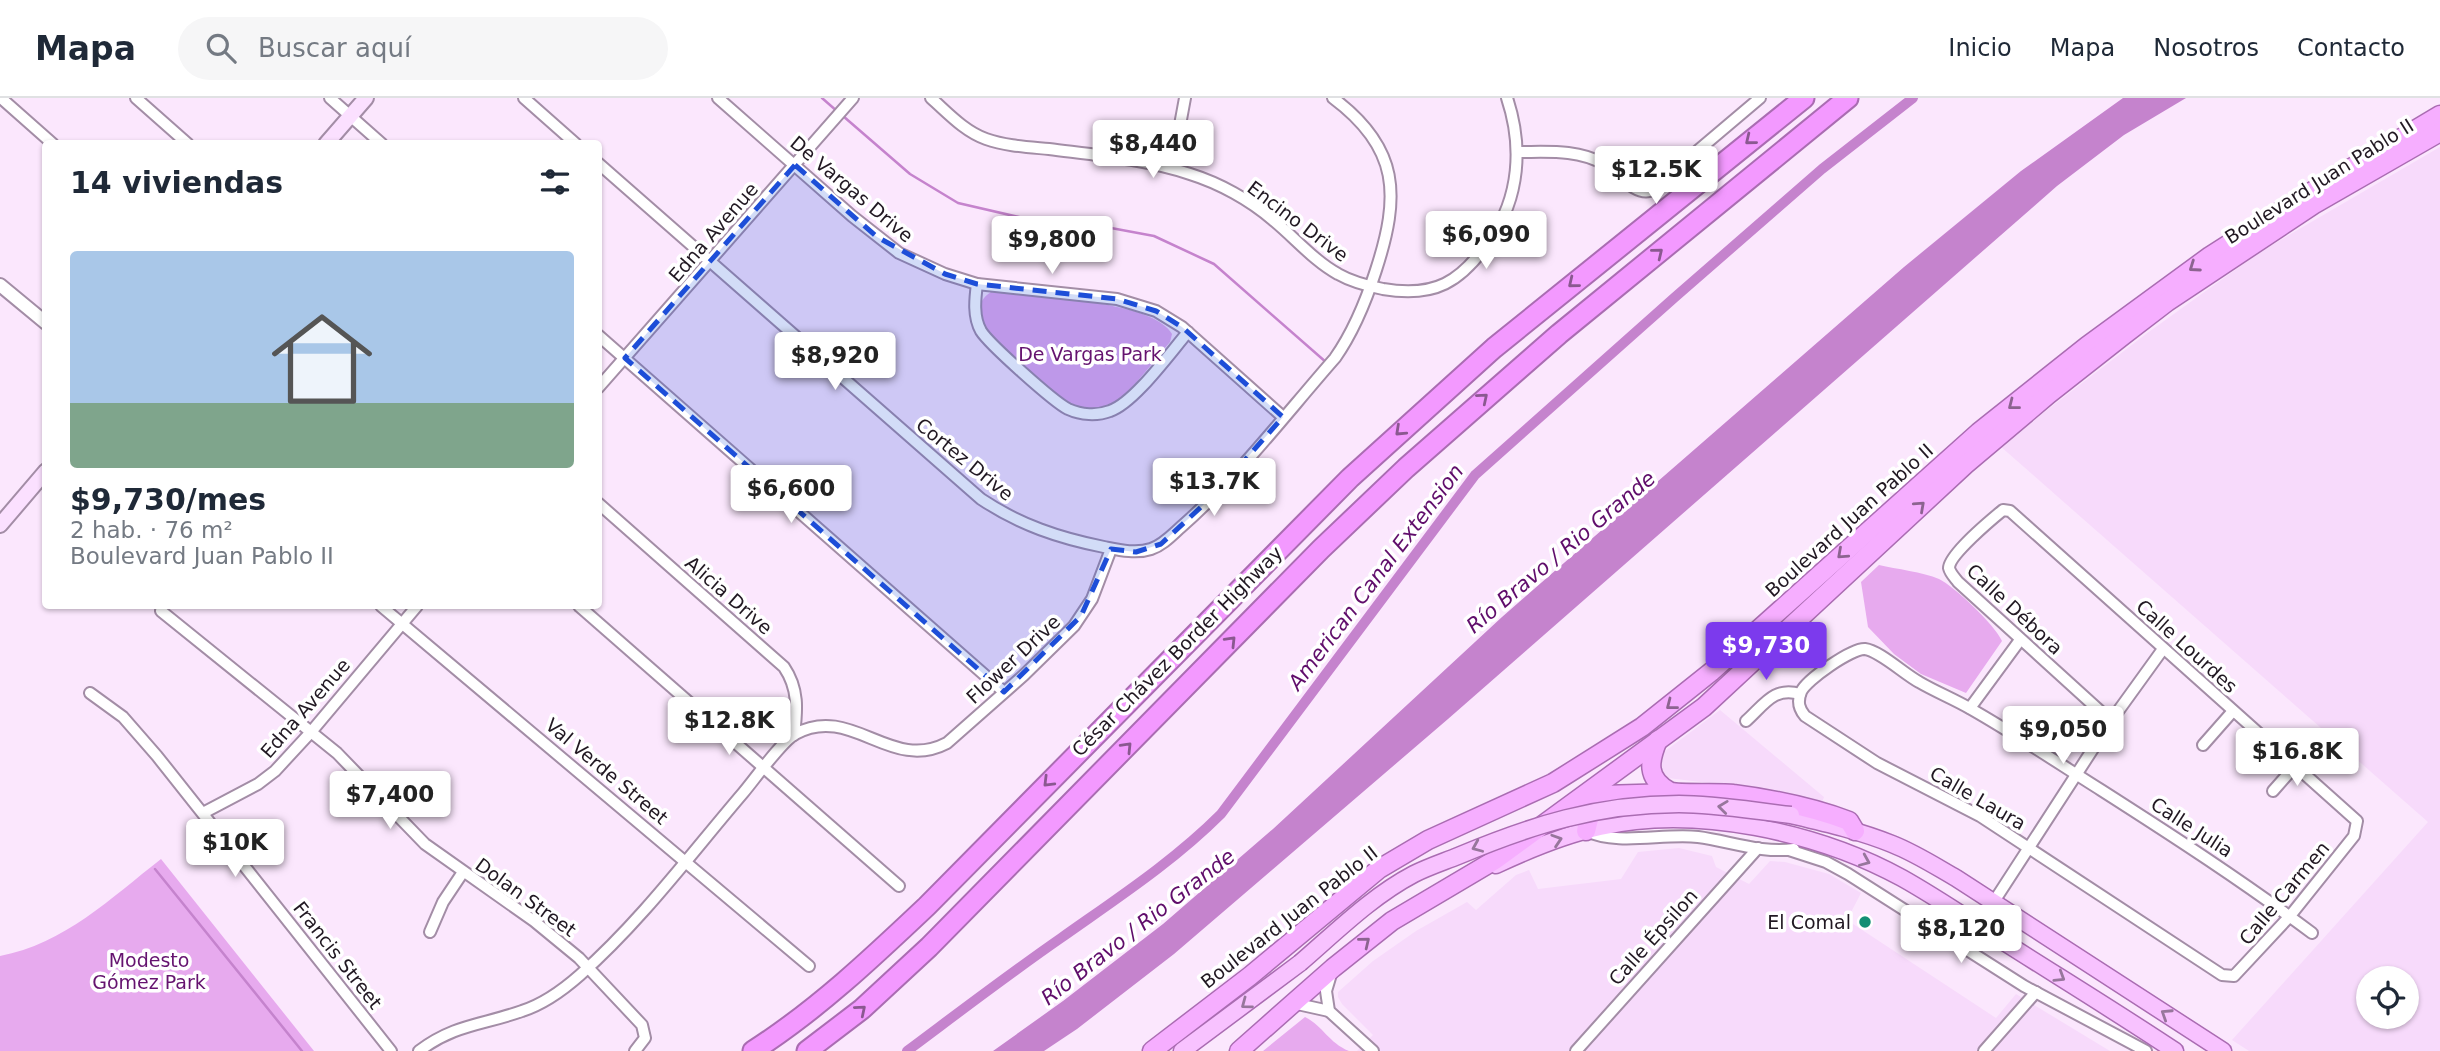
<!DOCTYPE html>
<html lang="es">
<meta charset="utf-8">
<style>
body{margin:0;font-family:"DejaVu Sans",sans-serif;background:#f6f6f7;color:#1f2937;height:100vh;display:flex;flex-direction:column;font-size:26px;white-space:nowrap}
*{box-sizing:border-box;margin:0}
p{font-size:23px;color:#747a83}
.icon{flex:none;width:38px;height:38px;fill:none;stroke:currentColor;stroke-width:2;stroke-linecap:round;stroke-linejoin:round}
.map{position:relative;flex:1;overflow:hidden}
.details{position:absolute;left:42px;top:42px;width:560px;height:469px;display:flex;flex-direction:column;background:#fff;border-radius:7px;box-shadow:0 2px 5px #0004}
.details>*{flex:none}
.controls{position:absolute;left:2356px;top:868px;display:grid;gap:14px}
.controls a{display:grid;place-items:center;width:63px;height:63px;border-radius:50%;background:#fff;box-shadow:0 2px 5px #0004;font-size:35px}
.price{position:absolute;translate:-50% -60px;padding:0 16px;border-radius:7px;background:#fff;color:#222;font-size:23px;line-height:46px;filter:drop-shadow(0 2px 4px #0008)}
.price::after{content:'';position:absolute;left:50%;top:42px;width:21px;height:16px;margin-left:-10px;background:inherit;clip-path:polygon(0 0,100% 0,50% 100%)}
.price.selected{background:#7c3aed;color:#fff}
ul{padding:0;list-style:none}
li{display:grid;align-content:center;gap:14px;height:371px;padding:0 28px}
li span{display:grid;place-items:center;height:217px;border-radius:7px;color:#555}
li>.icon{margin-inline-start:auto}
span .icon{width:126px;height:126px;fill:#fffc;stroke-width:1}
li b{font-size:30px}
h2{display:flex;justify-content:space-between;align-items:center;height:84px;padding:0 28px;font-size:30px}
header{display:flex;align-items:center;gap:42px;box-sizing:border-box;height:98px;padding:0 35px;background:#fff;border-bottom:2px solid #e0e1e3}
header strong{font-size:33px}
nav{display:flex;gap:38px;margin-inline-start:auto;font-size:24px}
.search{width:490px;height:63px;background:#f6f6f7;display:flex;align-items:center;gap:18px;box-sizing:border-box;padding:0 24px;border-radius:38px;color:#747a83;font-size:26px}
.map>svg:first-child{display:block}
</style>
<header>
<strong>Mapa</strong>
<div class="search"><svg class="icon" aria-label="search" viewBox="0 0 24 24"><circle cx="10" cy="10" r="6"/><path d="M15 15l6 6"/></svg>Buscar aquí</div>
<nav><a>Inicio</a><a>Mapa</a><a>Nosotros</a><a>Contacto</a></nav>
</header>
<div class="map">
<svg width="2440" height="953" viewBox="0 0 2440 953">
<rect width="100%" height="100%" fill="#fbe7fd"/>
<g fill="#f7dafb" fill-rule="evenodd">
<path d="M2440,49V953H2249L2232,942L2428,724L2000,348L2146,236L2260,154ZM2368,880H2406V919H2368Z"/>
<polygon points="1720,612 1824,699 1822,704 1774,693 1668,680 1655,665 1660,657"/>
<polygon points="1679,750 1712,758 1716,769 1749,786 1770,763 1785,764 1829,776 1861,795 1847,822 1996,920 2016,896 2110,953 1357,953 1373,937 1342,906 1338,899 1338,894 1373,863 1416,833 1467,804 1476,812 1516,777 1529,772 1538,791 1621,781 1638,754"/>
</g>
<g fill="#e7aaee">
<path d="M991,194C1029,198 1153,202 1172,236L1170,244C1153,263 1136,289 1115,304C1105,310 1089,312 1078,308C1055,301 1009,255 989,237C980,223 973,205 991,194Z"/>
<path d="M1879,467C1896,471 1923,474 1939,481C1954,488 1995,527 2002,543L1966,595L1921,576L1894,556L1868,529L1861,484Z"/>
<path d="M161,761L314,953H0V858C64,846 111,800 161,761Z"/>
<path d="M1305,919C1323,928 1329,945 1349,953H1263Z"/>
</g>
<polygon fill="#c583cd" points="2123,0 2186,0 2124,37 2057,88 1448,621 1174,856 1077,931 1044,953 993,953 1063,903 1163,826 1273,731 1502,519 1904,169 2021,73"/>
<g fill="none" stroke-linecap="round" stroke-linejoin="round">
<g stroke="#c583cd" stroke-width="2.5">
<polyline points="822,0 838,14"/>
<polyline points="843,18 910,76 958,105 1023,120 1095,127 1154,138 1214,166 1327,265"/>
<polyline points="155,771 302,953"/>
</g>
<path stroke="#c583cd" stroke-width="10" d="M907,953C958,915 1009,876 1061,840C1116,801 1173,764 1221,716L1475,377L1674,200L1822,71L1913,0"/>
<g stroke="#a38da6" stroke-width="14">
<g id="minor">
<polyline points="1,0 53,46"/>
<polyline points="136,0 188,46"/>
<polyline points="330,0 382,46"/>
<polyline points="524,0 576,46"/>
<polyline points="718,0 852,118 899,155 945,176 977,186 1117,201 1156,213 1182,229 1283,319"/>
<path d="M931,0C948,15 964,33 986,41C1006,48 1028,49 1049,51C1096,57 1144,61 1190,76C1219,85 1250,102 1273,122C1294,139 1314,163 1338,176C1352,184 1368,188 1383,191C1435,200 1461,184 1490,142C1520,99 1523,48 1507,0"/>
<path d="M1518,54C1548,54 1577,51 1604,66C1618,74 1633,97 1650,93L1760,0"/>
<path d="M598,65L981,401C1020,427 1059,440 1104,449C1119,452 1136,456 1151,451C1163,447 1172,437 1181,429C1238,379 1285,317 1335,260C1354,233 1366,203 1376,172C1400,98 1400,50 1333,0"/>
<polyline points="1172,70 1185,0"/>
<path d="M977,186C975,201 973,219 981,233C989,246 1054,304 1068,311C1081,317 1097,318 1110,313C1134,305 1170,255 1188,234"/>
<polyline points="598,237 1004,594"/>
<polyline points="598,290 853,0"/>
<path d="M598,405L784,569C799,591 797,612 794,637"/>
<polyline points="381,508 809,868"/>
<polyline points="579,508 899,788"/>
<polyline points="161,513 337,655 425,746 534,823 579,860 642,927 645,940 635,953"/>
<polyline points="90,595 123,619 157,658 391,953"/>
<polyline points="1970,610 2020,542"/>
<path d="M1746,623C1764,607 1774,588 1800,596"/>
<path d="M2111,623L1958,484C1955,480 1950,475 1949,470C1949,457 1992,421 2003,412L2010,413L2357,723L2354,738L2290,818L2234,878L2222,877L1980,718L1877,665L1805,618C1799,611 1797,604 1801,594C1806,582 1852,550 1865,551C1880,553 1904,576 1919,584C1936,594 1954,601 1971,611C2015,636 2058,665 2101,692C2173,738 2244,784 2312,835"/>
<polyline points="2203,647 2233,613"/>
<polyline points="2273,693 2296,667"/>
<polyline points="203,715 258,686 275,673 311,634 417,508"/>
<path d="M1586,733C1618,748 1663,735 1698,739C1729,743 1763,756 1794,751"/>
<polyline points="1789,752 1826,764 1848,776 2024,888 2146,953"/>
<polyline points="1993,805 2111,623 2163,551"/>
<polyline points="430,834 443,804 463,774"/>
<polyline points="1332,873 1326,893 1329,913 1373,953"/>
<polyline points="1293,905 1329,913"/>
<path d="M419,953C455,926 483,927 522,913C544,906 563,892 580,877C641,823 690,757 743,695C754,682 782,643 795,636C852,605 890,675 947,645L1024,577L1074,528L1092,501L1111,451"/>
<polyline points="1576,953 1758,750"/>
<polyline points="1984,953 2036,894"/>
</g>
</g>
<g stroke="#a38da6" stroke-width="16">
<polyline id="tertiary" points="0,187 46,225"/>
</g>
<g stroke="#a38da6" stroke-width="18">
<g id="secondary">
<polyline points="326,46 366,0"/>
<polyline points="0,427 46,373"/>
</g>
</g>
<g stroke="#aa6cb2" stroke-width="19">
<g id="primary">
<path d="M1791,717C1825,725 1860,733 1892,746C1915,755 1935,768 1956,780L2223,953"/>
<path d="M1496,767C1530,751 1564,737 1600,729C1695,707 1818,734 1902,780C1936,799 1968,821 2001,842C2059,879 2118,915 2175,953"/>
<polyline points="1182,953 1300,865"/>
</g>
</g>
<g stroke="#aa6cb2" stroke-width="21">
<g id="trunk">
<path d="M1658,642C1649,663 1646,680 1669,693C1677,697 1720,694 1733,696C1772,701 1812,709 1849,723L1855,733"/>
<polyline points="1586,733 1593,705 1602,697 1672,695"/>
<polyline points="1152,953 1250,878 1379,771 1428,742 1553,685 1642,629 1711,574 1979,334 2087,248 2210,158 2296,103 2440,17"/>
<polyline points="1239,953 1333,870 1392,823 1495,762 1704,609 1965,367 2049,296 2124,237 2167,204 2313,107 2440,34"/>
</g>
</g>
<g stroke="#aa6cb2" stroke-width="23">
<g id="motorway">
<path d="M753,953C817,912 872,860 927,808L1350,380L1494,250L1804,0"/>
<polyline points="807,953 862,911 929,849 1321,451 1406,370 1559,236 1848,0"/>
</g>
</g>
<use href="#minor" stroke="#fff" stroke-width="10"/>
<use href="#tertiary" stroke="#fff" stroke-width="12"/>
<use href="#secondary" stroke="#fbe0ff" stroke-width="14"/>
<use href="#primary" stroke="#f8c2ff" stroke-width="16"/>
<use href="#trunk" stroke="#f6aeff" stroke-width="18"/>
<use href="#motorway" stroke="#f399ff" stroke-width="19"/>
<g stroke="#aa6cb2" stroke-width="19" stroke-linecap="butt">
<path id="primary-bridge" d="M1300,865C1336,834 1372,798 1414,776C1428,769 1443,764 1458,758C1532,727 1598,706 1679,706C1716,706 1754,713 1791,717"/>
</g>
<use href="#primary-bridge" stroke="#f8c2ff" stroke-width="16"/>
</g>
<defs><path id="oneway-chevron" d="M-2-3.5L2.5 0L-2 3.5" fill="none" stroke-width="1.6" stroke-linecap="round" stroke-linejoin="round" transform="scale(1.75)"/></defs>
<g stroke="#8a5890">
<use href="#oneway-chevron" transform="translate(1750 42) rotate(141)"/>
<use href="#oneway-chevron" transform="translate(1658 155) rotate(-39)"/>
<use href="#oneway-chevron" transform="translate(1573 185) rotate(141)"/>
<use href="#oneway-chevron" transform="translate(1483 300) rotate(-40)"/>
<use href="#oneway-chevron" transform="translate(1400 333) rotate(137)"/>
<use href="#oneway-chevron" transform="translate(1231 543) rotate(-46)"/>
<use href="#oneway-chevron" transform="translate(1127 649) rotate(-46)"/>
<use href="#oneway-chevron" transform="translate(1048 684) rotate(135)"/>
<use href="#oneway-chevron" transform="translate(861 912) rotate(-40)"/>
</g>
<g stroke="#8c6390">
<use href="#oneway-chevron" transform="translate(2194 169) rotate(145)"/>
<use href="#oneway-chevron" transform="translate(2013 307) rotate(142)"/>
<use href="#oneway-chevron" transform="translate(1920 408) rotate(-42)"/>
<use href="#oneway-chevron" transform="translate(1842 456) rotate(138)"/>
<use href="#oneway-chevron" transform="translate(1671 607) rotate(142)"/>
<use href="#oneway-chevron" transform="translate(1365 844) rotate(-39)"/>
</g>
<g stroke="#97769c">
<use href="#oneway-chevron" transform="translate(1723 709) rotate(-173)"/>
<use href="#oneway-chevron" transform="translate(1557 742) rotate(-18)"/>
<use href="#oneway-chevron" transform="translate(1477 749) rotate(157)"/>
<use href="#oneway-chevron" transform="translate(1865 763) rotate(23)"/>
<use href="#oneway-chevron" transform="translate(2060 879) rotate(32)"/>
<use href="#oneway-chevron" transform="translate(1246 906) rotate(143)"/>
<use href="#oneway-chevron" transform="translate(2166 916) rotate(-147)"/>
</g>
<path fill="#1d4ed8" fill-opacity="0.2" stroke="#1d4ed8" stroke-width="5" stroke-dasharray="14 9" stroke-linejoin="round" d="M795,67L877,139L945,176L977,186L1117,201L1156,213L1182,229L1283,319L1213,398L1161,446L1136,454L1111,451L1081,518L1004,594L625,260Z"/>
<circle fill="#138f74" stroke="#fff" stroke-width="2.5" cx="1865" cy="824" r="7"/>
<g text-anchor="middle" stroke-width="7" stroke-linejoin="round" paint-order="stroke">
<g font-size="19" fill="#211822" stroke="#fff">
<text transform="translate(2319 83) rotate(-32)" y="7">Boulevard Juan Pablo II</text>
<text transform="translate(852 91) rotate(40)" y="7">De Vargas Drive</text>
<text transform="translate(1298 123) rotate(37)" y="7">Encino Drive</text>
<text transform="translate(713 134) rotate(-49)" y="7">Edna Avenue</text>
<text transform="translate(965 361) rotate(39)" y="7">Cortez Drive</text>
<text transform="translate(1849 422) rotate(-42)" y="7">Boulevard Juan Pablo II</text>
<text transform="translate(729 497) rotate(41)" y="7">Alicia Drive</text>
<text transform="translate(2015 511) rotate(43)" y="7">Calle Débora</text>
<text transform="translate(2187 548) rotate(42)" y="7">Calle Lourdes</text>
<text transform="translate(1177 553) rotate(-45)" y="7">César Chávez Border Highway</text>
<text transform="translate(1013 561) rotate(-43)" y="7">Flower Drive</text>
<text transform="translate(305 610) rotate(-49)" y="7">Edna Avenue</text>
<text transform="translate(607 673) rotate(40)" y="7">Val Verde Street</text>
<text transform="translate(1978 700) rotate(30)" y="7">Calle Laura</text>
<text transform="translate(2192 729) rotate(33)" y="7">Calle Julia</text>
<text transform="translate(2284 795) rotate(-50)" y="7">Calle Carmen</text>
<text transform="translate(526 799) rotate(36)" y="7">Dolan Street</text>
<text transform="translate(1289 819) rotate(-38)" y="7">Boulevard Juan Pablo II</text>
<text transform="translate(1653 839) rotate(-48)" y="7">Calle Épsilon</text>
<text transform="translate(338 857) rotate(52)" y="7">Francis Street</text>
</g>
<g font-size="19" fill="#65136f" stroke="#fff">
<text x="1090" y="263">De Vargas Park</text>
<text x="149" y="869">Modesto<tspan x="149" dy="22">Gómez Park</tspan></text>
</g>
<g font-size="19" fill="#211822" stroke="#fff" text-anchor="end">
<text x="1851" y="831">El Comal</text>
</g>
<g font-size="21" font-style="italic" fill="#600d6b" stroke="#fff">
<text transform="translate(1561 454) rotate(-40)" y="7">Río Bravo / Rio Grande</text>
<text transform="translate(1376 479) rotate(-53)" y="7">American Canal Extension</text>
<text transform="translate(1138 829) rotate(-38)" y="7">Río Bravo / Rio Grande</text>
</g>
</g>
</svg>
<div class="controls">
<a><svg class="icon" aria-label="locate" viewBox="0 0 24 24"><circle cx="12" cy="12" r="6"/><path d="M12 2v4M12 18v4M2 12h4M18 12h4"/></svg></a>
</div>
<b class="price" style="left:1153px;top:82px">$8,440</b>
<b class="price" style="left:1656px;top:108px">$12.5K</b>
<b class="price" style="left:1486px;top:173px">$6,090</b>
<b class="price" style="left:1052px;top:178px">$9,800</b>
<b class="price" style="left:835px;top:294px">$8,920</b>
<b class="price" style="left:1214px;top:420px">$13.7K</b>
<b class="price" style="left:791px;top:427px">$6,600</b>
<b class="price selected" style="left:1766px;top:584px">$9,730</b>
<b class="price" style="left:729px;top:659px">$12.8K</b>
<b class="price" style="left:2063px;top:668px">$9,050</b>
<b class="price" style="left:2297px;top:690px">$16.8K</b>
<b class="price" style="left:390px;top:733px">$7,400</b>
<b class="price" style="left:235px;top:781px">$10K</b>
<b class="price" style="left:1961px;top:867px">$8,120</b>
<section class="details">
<h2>14 viviendas<svg class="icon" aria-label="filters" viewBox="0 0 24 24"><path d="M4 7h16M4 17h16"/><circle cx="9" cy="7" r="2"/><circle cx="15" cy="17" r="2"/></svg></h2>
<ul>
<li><span style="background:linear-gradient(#a9c7e8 70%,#7fa58c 0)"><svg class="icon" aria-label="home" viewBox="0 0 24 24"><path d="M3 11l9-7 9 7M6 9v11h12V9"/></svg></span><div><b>$9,730/mes</b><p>2 hab. · 76 m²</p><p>Boulevard Juan Pablo II</p></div></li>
</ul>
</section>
</div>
